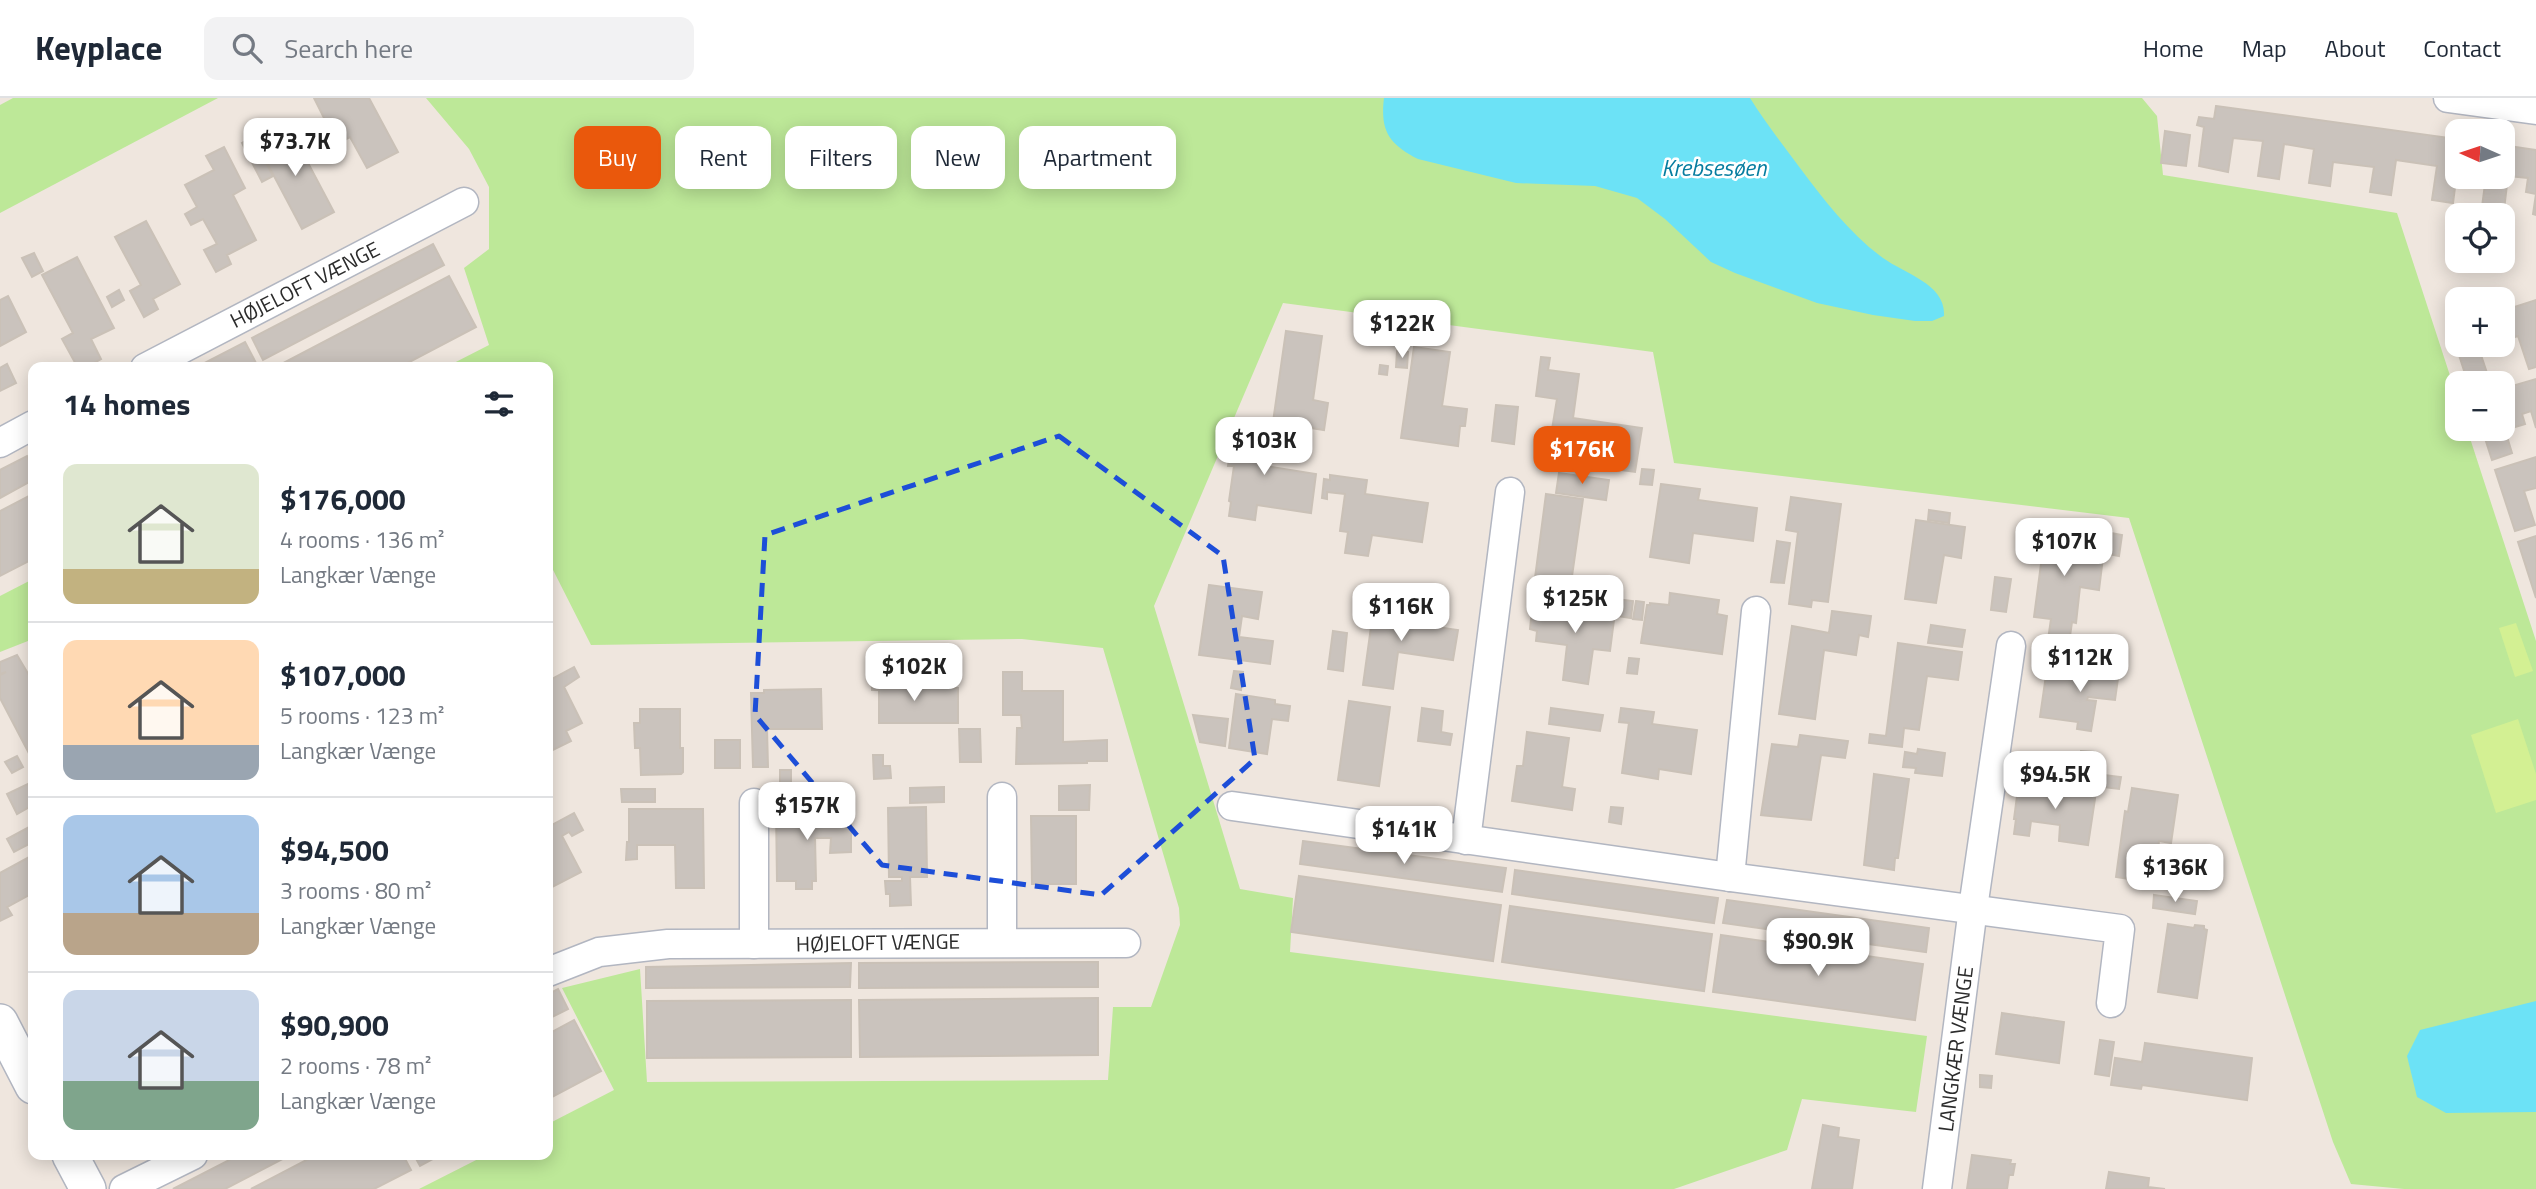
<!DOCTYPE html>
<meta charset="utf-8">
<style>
body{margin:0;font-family:"Titillium Web",sans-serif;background:#f2f2f3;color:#1f2937;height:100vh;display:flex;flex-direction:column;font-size:26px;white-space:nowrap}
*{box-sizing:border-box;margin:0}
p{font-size:23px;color:#747a83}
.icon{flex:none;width:38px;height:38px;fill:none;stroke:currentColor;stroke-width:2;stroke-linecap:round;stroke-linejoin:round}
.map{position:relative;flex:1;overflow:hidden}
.side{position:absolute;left:28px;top:264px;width:525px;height:798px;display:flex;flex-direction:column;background:#fff;border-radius:14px;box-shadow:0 4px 18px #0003}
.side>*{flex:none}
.top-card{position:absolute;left:574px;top:28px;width:665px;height:63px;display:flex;gap:14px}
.needle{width:46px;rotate:273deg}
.buttons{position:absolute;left:2445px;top:21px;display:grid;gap:14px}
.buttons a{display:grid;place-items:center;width:70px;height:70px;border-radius:14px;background:#fff;box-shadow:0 4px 18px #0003;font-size:35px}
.price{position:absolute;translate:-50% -60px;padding:0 16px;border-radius:14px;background:#fff;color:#222;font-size:23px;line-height:46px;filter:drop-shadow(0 2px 4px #0008)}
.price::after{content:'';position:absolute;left:50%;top:42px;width:21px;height:16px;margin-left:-10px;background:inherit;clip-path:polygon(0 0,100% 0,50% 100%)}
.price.selected{background:#ea580c;color:#fff}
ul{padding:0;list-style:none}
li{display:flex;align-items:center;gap:21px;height:175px;padding:0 35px}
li+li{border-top:2px solid #e0e1e3}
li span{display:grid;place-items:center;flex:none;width:196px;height:140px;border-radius:14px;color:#555}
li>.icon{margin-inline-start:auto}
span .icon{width:84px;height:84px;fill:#fffc;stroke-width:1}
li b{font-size:30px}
h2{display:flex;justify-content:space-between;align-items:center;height:84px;padding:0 35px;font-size:30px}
.pill{padding:0 24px;border-radius:14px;background:#fff;box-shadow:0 4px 18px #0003;font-size:24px;line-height:63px}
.pill.selected{background:#ea580c;color:#fff}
header{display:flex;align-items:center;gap:42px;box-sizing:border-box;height:98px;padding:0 35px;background:#fff;border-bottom:2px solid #e0e1e3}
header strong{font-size:33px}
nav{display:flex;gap:38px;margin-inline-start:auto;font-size:24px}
.search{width:490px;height:63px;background:#f2f2f3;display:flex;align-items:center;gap:18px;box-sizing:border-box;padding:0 24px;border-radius:14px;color:#747a83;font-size:26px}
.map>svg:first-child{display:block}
</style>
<header>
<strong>Keyplace</strong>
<div class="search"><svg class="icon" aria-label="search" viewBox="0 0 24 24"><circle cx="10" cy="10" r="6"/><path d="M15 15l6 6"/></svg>Search here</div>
<nav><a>Home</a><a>Map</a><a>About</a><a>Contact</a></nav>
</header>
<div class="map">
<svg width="2536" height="1091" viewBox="0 0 2536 1091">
<rect width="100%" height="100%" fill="#efe6de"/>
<g fill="#bde898">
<polygon points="13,0 218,0 0,115 0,7"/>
<polygon points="426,0 2142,0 2157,18 2163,77 2397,115 2457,299 2457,331 2467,331 2536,543 2536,1091 2404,1091 2351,1086 2333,1044 2129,420 1674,365 1653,254 1283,205 1154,508 1240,791 1293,800 1290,854 1927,938 1916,1014 1802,1001 1787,1052 1674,1091 419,1091 486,1057 548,1057 548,1026 614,992 562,890 640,871 647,984 1108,982 1113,909 1151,909 1180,827 1179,810 1103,550 1022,541 591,547 548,462 548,270 446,269 489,247 464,170 489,151 489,89 469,51"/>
<polygon points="33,481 33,541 0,554 0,498"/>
</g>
<g fill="#d3f093">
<polygon points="2516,525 2533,573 2515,579 2499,530"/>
<polygon points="2518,621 2536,676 2536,702 2496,715 2471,637"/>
</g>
<g fill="#6ce2f6">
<path d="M1384,0H1750C1765,24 1783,47 1800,70C1824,102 1850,136 1883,160C1905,176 1946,186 1944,218L1932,223H1915L1873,217L1817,205L1735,175L1711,164L1665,121L1637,100L1595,88L1516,85L1418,61C1389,46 1380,33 1384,0Z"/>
<polygon points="2536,903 2536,1014 2446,1015 2417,999 2407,958 2420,932"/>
</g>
<g fill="#cac3bd" stroke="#cac1b7" stroke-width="2">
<polygon points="314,0 369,0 398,54 367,70 350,39 337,46"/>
<polygon points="2216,8 2457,41 2457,74 2453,105 2432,102 2437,68 2396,62 2391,97 2370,94 2374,69 2333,64 2330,88 2309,85 2314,51 2284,46 2279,81 2258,78 2263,43 2233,40 2228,74 2199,68 2204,29 2197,27 2199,19 2214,21"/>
<polygon points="289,29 334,114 302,131 257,46"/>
<polygon points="2165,33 2190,37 2186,68 2161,65"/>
<polygon points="253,39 273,78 262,84 242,45"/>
<polygon points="2502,47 2536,52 2536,117 2533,116 2536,96 2526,94 2528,80 2508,78 2504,112 2482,109 2485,86 2475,84 2476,79 2502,79"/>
<polygon points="224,49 245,90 233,97 256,142 227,157 231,166 216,174 204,152 217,146 203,121 191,127 185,116 197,109 185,87 214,72 206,58"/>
<polygon points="146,123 180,186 153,201 158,211 144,219 130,193 141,187 115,139"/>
<polygon points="433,146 444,167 263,262 252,240"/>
<polygon points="34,155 43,173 32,179 22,160"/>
<polygon points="77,159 114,230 91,241 101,261 85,270 78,270 62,241 73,235 42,177"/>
<polygon points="449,178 476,229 398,270 274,270"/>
<polygon points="119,192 124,202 112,209 107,199"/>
<polygon points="8,198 26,234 0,248 0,202"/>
<polygon points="2536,202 2536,269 2529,271 2518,238 2502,243 2502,213"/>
<polygon points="2457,227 2457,247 2491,247 2479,251 2490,284 2468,285 2450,229"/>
<polygon points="1286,233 1322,238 1313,302 1328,305 1324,332 1273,324"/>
<polygon points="245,244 256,265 247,270 195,270"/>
<polygon points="1414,249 1450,254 1442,308 1467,311 1465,328 1460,328 1458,348 1401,340"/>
<polygon points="1397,253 1408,254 1407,270 1396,269"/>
<polygon points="1541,259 1550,260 1548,272 1579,276 1573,320 1642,330 1635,374 1547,362 1557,301 1536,298"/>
<polygon points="7,266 16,285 0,293 0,270"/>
<polygon points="1380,267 1388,268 1387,277 1379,276"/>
<polygon points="2536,281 2536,330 2531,313 2522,316 2525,326 2505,332 2512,355 2492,362 2482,331 2502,331 2502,291"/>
<polygon points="1496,307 1518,309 1514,346 1492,343"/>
<polygon points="1242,321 1272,326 1268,351 1261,350 1258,367 1316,376 1311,415 1257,407 1255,422 1229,418 1231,404 1229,403 1234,368 1228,368 1231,345 1235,346"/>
<polygon points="27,358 33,370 33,382 0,400 0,372"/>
<polygon points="2536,359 2536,390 2524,393 2535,427 2515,433 2495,372"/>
<polygon points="1642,371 1654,372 1652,387 1640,386"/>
<polygon points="1559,375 1609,382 1606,402 1556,395"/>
<polygon points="1330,377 1367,382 1365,396 1428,405 1422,444 1372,437 1368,458 1345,455 1348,434 1340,433 1345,396 1327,394 1327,401 1322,400 1324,381 1330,382"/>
<polygon points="1661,386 1700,391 1698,402 1757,410 1753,443 1693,435 1689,465 1650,459"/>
<polygon points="33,396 33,461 0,478 0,413"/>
<polygon points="1546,396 1583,401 1571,485 1535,480"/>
<polygon points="1791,399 1841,406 1828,504 1812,502 1811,509 1789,506 1798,434 1786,432"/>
<polygon points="1929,412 1950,415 1949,425 1928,422"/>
<polygon points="1916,422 1965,429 1961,460 1944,457 1936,505 1905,501"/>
<polygon points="2031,427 2046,429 2046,434 2087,440 2086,448 2104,451 2099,492 2080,489 2076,525 2072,524 2069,545 2048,542 2051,521 2034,519 2043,451 2028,449"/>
<polygon points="2111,435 2122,437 2119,458 2108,456"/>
<polygon points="2536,438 2536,500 2518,444"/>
<polygon points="1777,443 1790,445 1784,485 1771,484"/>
<polygon points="1995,479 2011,481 2006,514 1991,512"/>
<polygon points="1209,487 1262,494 1258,521 1242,518 1239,539 1273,543 1270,566 1199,557"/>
<polygon points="1670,495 1719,502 1717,516 1727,518 1722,556 1641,545 1647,507 1650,507 1650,505 1669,507"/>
<polygon points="1592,498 1633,503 1631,520 1617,518 1617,513 1590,509"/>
<polygon points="1375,500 1405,504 1402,524 1458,532 1453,562 1398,554 1393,591 1363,587"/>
<polygon points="1636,503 1644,504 1642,522 1633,521"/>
<polygon points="1541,504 1615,514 1610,553 1593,551 1588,586 1563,582 1567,547 1536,543 1537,533 1530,531 1532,512 1540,513"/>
<polygon points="1832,513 1871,518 1868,539 1859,537 1856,557 1824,552 1815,621 1779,616 1792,528 1829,535"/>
<polygon points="1931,527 1965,532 1962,549 1928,545"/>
<polygon points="1333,533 1347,535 1343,573 1328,571"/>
<polygon points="1898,545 1962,554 1958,582 1927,578 1919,632 1904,630 1902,649 1869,645 1870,636 1886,638"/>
<polygon points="2052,545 2084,549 2082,569 2049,564"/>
<polygon points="17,557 33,584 33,663 0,600 0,577 6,574 0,576 0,564"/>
<polygon points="1629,560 1639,561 1637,576 1627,575"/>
<polygon points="2086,561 2120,566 2115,602 2088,599 2087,602 2096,603 2091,633 2077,631 2078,624 2040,619 2046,577 2083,582"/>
<polygon points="871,564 882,564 883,590 958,590 958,625 879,625 879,592 872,592"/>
<polygon points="574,569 579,579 564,589 582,625 566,633 571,643 551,653 548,646 548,583"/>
<polygon points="1234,573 1243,574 1241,592 1231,590"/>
<polygon points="1003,574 1022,574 1022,593 1063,593 1063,644 1107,642 1107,663 1087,663 1087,665 1016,666 1017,630 1022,630 1021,617 1003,617"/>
<polygon points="821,591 822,631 767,631 768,669 753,669 751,595 764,595 764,592"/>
<polygon points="1236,596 1275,602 1275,606 1290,608 1288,623 1272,621 1267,656 1229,650"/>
<polygon points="1349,603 1390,609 1379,688 1338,682"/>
<polygon points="1422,610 1443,613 1441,634 1452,636 1450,647 1418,643"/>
<polygon points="1551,610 1603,617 1600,633 1549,626"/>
<polygon points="1621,610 1654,614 1652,626 1697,632 1691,676 1659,671 1658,681 1622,675 1629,625 1619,624"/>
<polygon points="640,611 680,611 680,650 683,650 683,674 681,676 641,677 640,650 635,650 634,625 640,625"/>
<polygon points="1193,617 1228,621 1225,648 1200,644"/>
<polygon points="959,631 980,631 981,664 960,664"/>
<polygon points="1527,634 1569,640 1562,689 1575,691 1572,712 1512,703 1517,668 1523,668"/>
<polygon points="1800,637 1848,643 1845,660 1821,657 1811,722 1761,717 1772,646 1798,649"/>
<rect x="715" y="642" width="25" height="28"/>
<polygon points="1918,651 1945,655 1942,678 1915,675 1916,670 1903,669 1905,654 1917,656"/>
<polygon points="2081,653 2094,654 2092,671 2080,669"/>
<polygon points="873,657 883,657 883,668 890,668 891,680 874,681"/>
<polygon points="17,658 23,669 12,675 5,664"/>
<polygon points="780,672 791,672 791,687 780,688"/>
<polygon points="2088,675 2121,679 2119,691 2086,687"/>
<polygon points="1874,676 1909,681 1898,760 1895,760 1894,772 1864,767"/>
<polygon points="2019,683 2096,694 2088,747 2059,743 2060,727 2031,723 2029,738 2014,736 2016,721 2014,721"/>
<polygon points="32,684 33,707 17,716 7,696"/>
<polygon points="1090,687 1089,712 1059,712 1059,688"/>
<polygon points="824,689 825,705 791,705 791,690"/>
<polygon points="944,689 944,704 910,705 910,690"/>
<polygon points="2132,690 2178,697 2171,745 2159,743 2154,785 2116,779 2125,713 2128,714"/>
<polygon points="621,691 655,691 655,704 622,704"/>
<polygon points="926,709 927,779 910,779 911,807 890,808 890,796 886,796 885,783 902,783 902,779 889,779 888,710"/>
<polygon points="1611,709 1623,710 1621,726 1609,724"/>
<polygon points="776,710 834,710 834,723 851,723 851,754 830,755 831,740 815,740 816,783 812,783 812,791 796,791 796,783 777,783"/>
<polygon points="629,711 703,711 704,790 676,790 675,747 637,747 637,761 626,762 627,744 629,744"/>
<polygon points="574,715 583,732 572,738 569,734 562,738 581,774 548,791 548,729"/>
<polygon points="1031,718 1076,718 1076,786 1032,786"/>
<polygon points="33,727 33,744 14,754 7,741"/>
<polygon points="1303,743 1506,770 1502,794 1300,766"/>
<polygon points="33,757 33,795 7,809 12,817 0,823 0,775"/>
<polygon points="1515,772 1718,800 1714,825 1512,796"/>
<polygon points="1299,778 1501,807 1493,863 1291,834"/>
<polygon points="2154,797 2197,803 2195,816 2153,810"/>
<polygon points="1727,802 1929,830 1926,854 1790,835 1789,843 1779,842 1780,833 1723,825"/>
<polygon points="1510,808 1712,836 1704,893 1502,864"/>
<polygon points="2168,826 2194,830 2195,827 2204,828 2204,831 2207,832 2197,900 2158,894"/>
<polygon points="1721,837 1923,866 1915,922 1713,894"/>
<polygon points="1098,864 1098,889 859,890 859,865"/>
<polygon points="851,865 850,889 646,890 646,869"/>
<polygon points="558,891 568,911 548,921 548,896"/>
<polygon points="1098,900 1098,957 860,959 859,902"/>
<polygon points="851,902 851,959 647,960 647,903"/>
<polygon points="2002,915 2064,924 2059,965 1996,956"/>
<polygon points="574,922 601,973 548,1001 548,936"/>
<polygon points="2100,942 2114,944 2109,978 2095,976"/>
<polygon points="2145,945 2252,960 2247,1002 2142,987 2141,991 2111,987 2115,960 2142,964"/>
<polygon points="1980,977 1992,978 1991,990 1980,989"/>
<polygon points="1823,1027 1839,1030 1838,1039 1859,1042 1852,1091 1812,1091"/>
<polygon points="239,1057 290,1057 225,1091 173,1091"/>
<polygon points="316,1057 403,1057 411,1072 374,1091 251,1091"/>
<polygon points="414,1057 440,1057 420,1068"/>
<polygon points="1972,1057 2011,1062 2010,1066 2015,1066 2013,1077 2009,1077 2007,1091 1967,1091"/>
<polygon points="2109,1074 2149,1080 2148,1089 2165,1091 2106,1091"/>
</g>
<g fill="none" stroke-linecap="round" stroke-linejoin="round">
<g stroke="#b2b6c1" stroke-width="31">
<g id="minor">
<polyline points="2448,0 2536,12"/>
<polyline points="145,270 464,104"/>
<polyline points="0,345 33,327"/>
<polyline points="1232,708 1730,779 2120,831 2111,905"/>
<polyline points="1466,742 1510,394"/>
<polyline points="1730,779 1756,513"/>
<polyline points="1002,844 1002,699"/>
<polyline points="754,846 754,705"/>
<polyline points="548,874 599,854 668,846 1126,845"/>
<polyline points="124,1091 193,1057"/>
<polyline points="1937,1091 1973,810 2011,548"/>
</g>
</g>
<g stroke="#b2b6c1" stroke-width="38">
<g id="tertiary">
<polyline points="0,924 33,988"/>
<polyline points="70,1057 88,1091"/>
</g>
</g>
<use href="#minor" stroke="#fff" stroke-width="28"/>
<use href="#tertiary" stroke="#fff" stroke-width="35"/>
</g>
<path fill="none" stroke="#1d4ed8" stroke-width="5" stroke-dasharray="14 9" stroke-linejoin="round" d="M1059,338L1223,458L1255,661L1101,797L882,767L755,617L765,437Z"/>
<g text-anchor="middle" stroke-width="5" stroke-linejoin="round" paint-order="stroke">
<g font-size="21" fill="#2c2c2c" stroke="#fff">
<text transform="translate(305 187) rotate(-27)" y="7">HØJELOFT VÆNGE</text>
<text transform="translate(878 845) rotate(-1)" y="7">HØJELOFT VÆNGE</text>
<text transform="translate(1956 951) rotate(-83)" y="7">LANGKÆR VÆNGE</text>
</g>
<g font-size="23" font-style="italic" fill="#067da0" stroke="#fff">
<text x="1714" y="78">Krebsesøen</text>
</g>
</g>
</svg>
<div class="buttons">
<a><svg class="needle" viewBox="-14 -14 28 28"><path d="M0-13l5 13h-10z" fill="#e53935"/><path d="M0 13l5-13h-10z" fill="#747a83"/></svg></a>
<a><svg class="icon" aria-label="locate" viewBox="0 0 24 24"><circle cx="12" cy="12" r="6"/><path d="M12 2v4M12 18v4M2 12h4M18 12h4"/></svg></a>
<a>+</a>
<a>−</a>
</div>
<b class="price" style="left:295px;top:80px">$73.7K</b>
<b class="price" style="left:1402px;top:262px">$122K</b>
<b class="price" style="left:1264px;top:379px">$103K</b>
<b class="price selected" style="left:1582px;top:388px">$176K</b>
<b class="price" style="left:2064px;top:480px">$107K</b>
<b class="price" style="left:1575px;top:537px">$125K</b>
<b class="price" style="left:1401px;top:545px">$116K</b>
<b class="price" style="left:2080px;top:596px">$112K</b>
<b class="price" style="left:914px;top:605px">$102K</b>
<b class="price" style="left:2055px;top:713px">$94.5K</b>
<b class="price" style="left:807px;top:744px">$157K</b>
<b class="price" style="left:1404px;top:768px">$141K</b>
<b class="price" style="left:2175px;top:806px">$136K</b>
<b class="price" style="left:1818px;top:880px">$90.9K</b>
<div class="top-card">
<a class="pill selected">Buy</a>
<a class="pill">Rent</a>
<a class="pill">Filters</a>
<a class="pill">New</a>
<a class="pill">Apartment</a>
</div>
<section class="side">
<h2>14 homes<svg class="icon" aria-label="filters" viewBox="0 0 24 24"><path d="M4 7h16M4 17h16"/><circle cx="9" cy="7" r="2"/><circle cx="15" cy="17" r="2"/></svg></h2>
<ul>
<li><span style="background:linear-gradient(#dfe7d0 75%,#c2b280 0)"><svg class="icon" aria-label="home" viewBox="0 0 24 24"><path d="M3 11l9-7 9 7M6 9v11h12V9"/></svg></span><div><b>$176,000</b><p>4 rooms · 136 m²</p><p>Langkær Vænge</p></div></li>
<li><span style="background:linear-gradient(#ffd9b3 75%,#9aa5b1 0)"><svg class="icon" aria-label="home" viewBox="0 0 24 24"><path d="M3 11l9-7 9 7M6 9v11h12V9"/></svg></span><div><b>$107,000</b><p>5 rooms · 123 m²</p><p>Langkær Vænge</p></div></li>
<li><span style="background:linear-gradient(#a9c7e8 70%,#b9a48a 0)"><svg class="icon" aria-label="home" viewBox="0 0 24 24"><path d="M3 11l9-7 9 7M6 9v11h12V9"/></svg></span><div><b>$94,500</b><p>3 rooms · 80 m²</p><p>Langkær Vænge</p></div></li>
<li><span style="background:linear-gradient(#c9d6e8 65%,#7fa58c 0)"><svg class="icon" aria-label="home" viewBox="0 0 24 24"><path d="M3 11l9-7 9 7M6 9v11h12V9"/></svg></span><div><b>$90,900</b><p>2 rooms · 78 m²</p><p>Langkær Vænge</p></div></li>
</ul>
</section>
</div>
